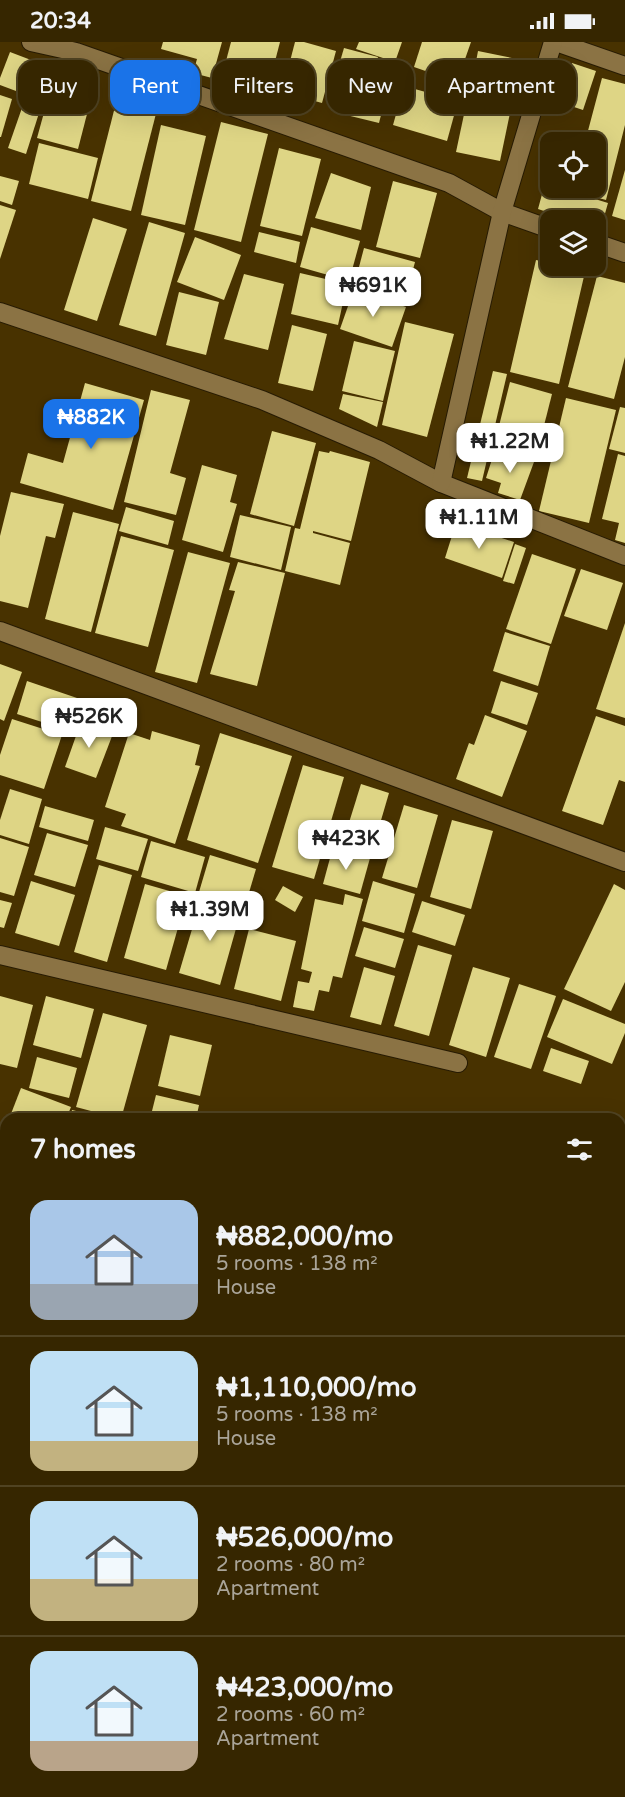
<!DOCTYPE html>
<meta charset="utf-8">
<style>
body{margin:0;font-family:"Varela Round",sans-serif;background:#41320f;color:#f1f3f6;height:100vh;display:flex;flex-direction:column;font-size:22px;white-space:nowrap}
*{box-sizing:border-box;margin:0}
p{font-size:20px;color:#aaa599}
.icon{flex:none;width:33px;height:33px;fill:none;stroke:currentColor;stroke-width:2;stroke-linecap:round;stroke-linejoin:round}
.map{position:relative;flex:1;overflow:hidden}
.side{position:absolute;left:0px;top:1071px;width:626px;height:684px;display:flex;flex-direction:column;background:#362600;border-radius:18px 18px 0 0;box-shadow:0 6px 24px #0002,0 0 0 2px #504322}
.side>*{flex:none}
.guide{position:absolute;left:18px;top:18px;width:590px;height:54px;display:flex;gap:12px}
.tools{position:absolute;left:540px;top:90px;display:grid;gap:12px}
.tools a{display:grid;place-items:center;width:66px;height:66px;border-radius:12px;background:#362600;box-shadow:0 6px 24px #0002,0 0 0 2px #504322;font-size:30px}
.price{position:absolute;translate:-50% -51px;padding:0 14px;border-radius:12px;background:#fff;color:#222;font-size:20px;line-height:39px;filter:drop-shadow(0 2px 3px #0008)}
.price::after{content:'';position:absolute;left:50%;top:36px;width:18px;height:14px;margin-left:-9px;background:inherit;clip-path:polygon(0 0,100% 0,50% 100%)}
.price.selected{background:#1a73e8;color:#fff}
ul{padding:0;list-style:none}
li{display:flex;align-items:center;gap:18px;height:150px;padding:0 30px}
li+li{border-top:2px solid #504322}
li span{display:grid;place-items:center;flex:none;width:168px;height:120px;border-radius:18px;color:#555}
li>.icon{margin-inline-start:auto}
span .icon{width:72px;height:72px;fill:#fffc;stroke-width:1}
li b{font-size:26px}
h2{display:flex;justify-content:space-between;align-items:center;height:72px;padding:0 30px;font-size:26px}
.pill{padding:0 21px;border-radius:18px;background:#362600;box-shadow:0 6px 24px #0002,0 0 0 2px #504322;font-size:21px;line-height:54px}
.pill.selected{background:#1a73e8;color:#fff}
.status{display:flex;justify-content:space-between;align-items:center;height:42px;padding:0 30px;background:#362600;direction:ltr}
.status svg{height:16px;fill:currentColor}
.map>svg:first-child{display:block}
</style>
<div class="status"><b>20:34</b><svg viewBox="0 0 49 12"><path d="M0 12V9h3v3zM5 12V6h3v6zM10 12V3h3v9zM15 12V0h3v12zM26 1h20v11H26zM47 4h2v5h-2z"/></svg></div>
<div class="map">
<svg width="625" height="1755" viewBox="0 0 625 1755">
<rect width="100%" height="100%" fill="#483200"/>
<g fill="#ded585">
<polygon points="163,0 222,0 212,36 193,31 197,17 161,7"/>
<polygon points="231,0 280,0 267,50 221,38"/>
<polygon points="295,0 304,0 336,9 322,61 282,50"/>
<polygon points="359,0 402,0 395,20 356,7"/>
<polygon points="422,0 471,0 457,40 414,25"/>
<polygon points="344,6 378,15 373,32 339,23"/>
<polygon points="478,9 522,18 513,64 469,56"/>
<polygon points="10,10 52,26 40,58 0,43 0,36"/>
<polygon points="572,21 596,29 583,68 559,60"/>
<polygon points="56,27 96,37 78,107 37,96"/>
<polygon points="345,27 390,38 379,81 334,70"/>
<polygon points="602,36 625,42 625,83 606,158 573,149 574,146 596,146 596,100 585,100"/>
<polygon points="404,44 458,59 447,99 393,83"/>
<polygon points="119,49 159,60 131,169 91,159"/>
<polygon points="0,53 12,57 1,95 0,95"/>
<polygon points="23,63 40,68 26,112 8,106"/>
<polygon points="466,63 510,71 500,119 456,110"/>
<polygon points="221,80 268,92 241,200 194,188"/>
<polygon points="161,83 206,94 185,183 141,173"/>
<polygon points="39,101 98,116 88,157 29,142"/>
<polygon points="279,106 321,117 302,194 260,184"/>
<polygon points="550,123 550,146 561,146 558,155 566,158 569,149 608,161 600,189 596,187 596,178 571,178 538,167"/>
<polygon points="625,128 625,178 612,174"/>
<polygon points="331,131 371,145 361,188 315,176"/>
<polygon points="0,134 19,139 12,163 0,159"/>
<polygon points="393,139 437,151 420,216 376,205"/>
<polygon points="0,163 16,168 0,217"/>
<polygon points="93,176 127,187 97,279 64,268"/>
<polygon points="149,180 185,191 156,294 119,283"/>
<polygon points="311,185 360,199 349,239 300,225"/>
<polygon points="259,190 300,200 296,221 254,210"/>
<polygon points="195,195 241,213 224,258 177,240"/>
<polygon points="364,206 415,220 405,258 354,244"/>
<polygon points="536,218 550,221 550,224 585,230 559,342 510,330"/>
<polygon points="300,231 347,242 338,283 291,272"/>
<polygon points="244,232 284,242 268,308 224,297"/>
<polygon points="597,234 625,241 625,315 614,357 568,345"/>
<polygon points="354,247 406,265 392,305 340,287"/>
<polygon points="179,250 219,260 206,313 166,303"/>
<polygon points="405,280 454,292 427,395 382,383"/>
<polygon points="292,283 327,292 313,349 278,341"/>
<polygon points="354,299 395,309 383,359 342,349"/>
<polygon points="493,329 507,332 482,439 467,436"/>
<polygon points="510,340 552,352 536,415 494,404"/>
<polygon points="85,341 144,358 113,468 20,441 28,411 63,421"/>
<polygon points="151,348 190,358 170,431 186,436 176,473 124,460"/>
<polygon points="343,352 383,360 377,385 339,367"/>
<polygon points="566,356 616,368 589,481 539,469"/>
<polygon points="620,365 625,366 625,411 609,407"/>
<polygon points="272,389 316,401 294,484 250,472"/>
<polygon points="495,408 534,420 520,458 498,451 501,441 486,436"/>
<polygon points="319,409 329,411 330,409 370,420 351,499 313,489 313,491 350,501 340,543 285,529 295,486 300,487"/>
<polygon points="618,412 625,414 625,501 615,498 619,481 602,477"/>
<polygon points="202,423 237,433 230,460 237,462 223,510 182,498"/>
<polygon points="11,450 64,462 55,496 46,494 28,566 0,559 0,494"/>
<polygon points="126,465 174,479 168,503 119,489"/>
<polygon points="73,470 119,482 91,590 45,577"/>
<polygon points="240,473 291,485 281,528 230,515"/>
<polygon points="456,481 514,500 502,536 445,516"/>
<polygon points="121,494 174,508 148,605 95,591"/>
<polygon points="515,502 526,506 514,542 503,539"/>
<polygon points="188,510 230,521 197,641 155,630"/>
<polygon points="532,512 576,527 551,602 506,587"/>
<polygon points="238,520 285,531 257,644 210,632 235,549 229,548"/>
<polygon points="581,527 623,541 607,588 564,574"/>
<polygon points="625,581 625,676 596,667"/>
<polygon points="505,590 550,604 538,644 493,629"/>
<polygon points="0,622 22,630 4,679 0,677"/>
<polygon points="27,639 77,656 67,688 17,672"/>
<polygon points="501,639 538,651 527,683 491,671"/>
<polygon points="485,673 527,689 502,755 456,737 469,701 474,703"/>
<polygon points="596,674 625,684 625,740 619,738 603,783 562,769"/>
<polygon points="12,677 62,693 44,747 0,733 0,713"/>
<polygon points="82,677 114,689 96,736 65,725"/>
<polygon points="152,689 200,703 195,723 200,724 175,802 121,784 126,772 105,765 129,691 150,698"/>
<polygon points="220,691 292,714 258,821 187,798"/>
<polygon points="303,723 344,735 314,837 272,825"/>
<polygon points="361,742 389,751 372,809 343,800"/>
<polygon points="10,747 42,757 29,802 0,793 0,778"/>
<polygon points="404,763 438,773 417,846 382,836"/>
<polygon points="45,764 94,778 88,799 39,785"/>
<polygon points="452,778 493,789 471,867 430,855"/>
<polygon points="105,785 148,797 138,829 96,817"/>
<polygon points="47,791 88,803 75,845 34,833"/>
<polygon points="0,796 29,805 14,854 0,850"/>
<polygon points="151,799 205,815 195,851 141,835"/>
<polygon points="333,805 370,816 360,852 323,842"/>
<polygon points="210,813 256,827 245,864 199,850"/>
<polygon points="99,823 132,833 107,920 74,910"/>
<polygon points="31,839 75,853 59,904 15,891"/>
<polygon points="373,839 415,852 404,891 362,879"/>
<polygon points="145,842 187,854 166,928 124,916"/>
<polygon points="614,842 625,848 625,940 611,969 564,947"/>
<polygon points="283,844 303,855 295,870 275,858"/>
<polygon points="345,852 363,857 342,936 333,934 329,950 319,948 314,969 293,965 298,939 309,941 312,930 301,927 315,857 343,863"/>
<polygon points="201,857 241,869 220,943 179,931"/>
<polygon points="0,858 12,861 4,886 0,885"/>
<polygon points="422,859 465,873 455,904 412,890"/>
<polygon points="364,885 404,897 395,926 355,914"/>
<polygon points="249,887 296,899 281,959 234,947"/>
<polygon points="418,903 452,913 429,994 394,984"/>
<polygon points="364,925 395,934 381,983 350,975"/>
<polygon points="473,925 510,936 486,1015 449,1003"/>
<polygon points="519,942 556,954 531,1027 494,1015"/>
<polygon points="0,954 33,963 17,1026 0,1022"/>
<polygon points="46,954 94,967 81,1016 33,1003"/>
<polygon points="563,957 625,982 625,991 612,1022 547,995"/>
<polygon points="103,971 147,983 121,1077 76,1065"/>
<polygon points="170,993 212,1003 200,1054 158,1044"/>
<polygon points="551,1006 589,1019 581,1042 543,1029"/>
<polygon points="37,1015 77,1026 69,1056 29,1046"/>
<polygon points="21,1046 71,1065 66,1077 9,1077"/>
<polygon points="156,1053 199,1063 196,1077 150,1077"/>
<polygon points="72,1068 105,1076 105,1077 70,1077"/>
<polygon points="5,1180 6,1180 6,1270 0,1268 0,1200"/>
<polygon points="625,1593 625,1755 613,1755 611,1749 620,1749 620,1604"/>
<polygon points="0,1625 6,1627 6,1664 0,1663"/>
<polygon points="0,1724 6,1725 6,1749 57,1749 56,1755 16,1755 0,1752"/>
<polygon points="83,1749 252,1749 250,1755 81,1755"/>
</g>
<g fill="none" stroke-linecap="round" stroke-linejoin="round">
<g stroke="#271b03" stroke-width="20">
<g id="minor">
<polyline points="31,0 76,10 449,141 502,170 550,187"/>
<polyline points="556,0 625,24"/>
<polyline points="596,201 625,211"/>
<polyline points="0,270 262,358 379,408 441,441 625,514"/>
<polyline points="441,441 502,170 553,0"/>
<polyline points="0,589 625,820"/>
<polyline points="0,913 458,1021"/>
<polyline points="0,1105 6,1106"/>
</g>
</g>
<use href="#minor" stroke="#8b7344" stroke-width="18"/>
</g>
</svg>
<div class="tools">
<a><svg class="icon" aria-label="locate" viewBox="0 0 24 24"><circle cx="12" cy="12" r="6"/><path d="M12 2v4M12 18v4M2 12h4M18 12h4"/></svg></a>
<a><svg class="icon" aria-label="layers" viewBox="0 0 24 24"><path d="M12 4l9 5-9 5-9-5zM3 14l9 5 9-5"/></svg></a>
</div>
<b class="price" style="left:373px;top:276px">₦691K</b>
<b class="price selected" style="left:91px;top:408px">₦882K</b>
<b class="price" style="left:510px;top:432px">₦1.22M</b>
<b class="price" style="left:479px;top:508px">₦1.11M</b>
<b class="price" style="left:89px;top:707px">₦526K</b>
<b class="price" style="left:346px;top:829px">₦423K</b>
<b class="price" style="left:210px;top:900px">₦1.39M</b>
<div class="guide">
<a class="pill">Buy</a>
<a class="pill selected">Rent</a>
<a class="pill">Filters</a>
<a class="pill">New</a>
<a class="pill">Apartment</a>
</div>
<section class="side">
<h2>7 homes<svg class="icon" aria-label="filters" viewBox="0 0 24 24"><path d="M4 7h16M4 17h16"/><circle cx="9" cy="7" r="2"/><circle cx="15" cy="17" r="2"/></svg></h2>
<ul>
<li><span style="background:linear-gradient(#a9c7e8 70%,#9aa5b1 0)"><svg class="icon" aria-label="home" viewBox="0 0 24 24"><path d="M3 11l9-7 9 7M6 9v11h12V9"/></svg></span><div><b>₦882,000/mo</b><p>5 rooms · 138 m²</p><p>House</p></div></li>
<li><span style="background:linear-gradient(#bfe0f5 75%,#c2b280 0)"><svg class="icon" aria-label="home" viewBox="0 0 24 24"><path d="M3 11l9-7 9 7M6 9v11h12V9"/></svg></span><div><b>₦1,110,000/mo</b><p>5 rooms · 138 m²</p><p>House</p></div></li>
<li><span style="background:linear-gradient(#bfe0f5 65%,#c2b280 0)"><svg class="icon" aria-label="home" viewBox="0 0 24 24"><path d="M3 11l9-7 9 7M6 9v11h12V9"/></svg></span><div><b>₦526,000/mo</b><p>2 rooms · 80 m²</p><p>Apartment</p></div></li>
<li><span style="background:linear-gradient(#bfe0f5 75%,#b9a48a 0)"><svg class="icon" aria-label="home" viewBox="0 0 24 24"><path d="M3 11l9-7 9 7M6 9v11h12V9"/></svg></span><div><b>₦423,000/mo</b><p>2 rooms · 60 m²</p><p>Apartment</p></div></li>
</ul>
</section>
</div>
